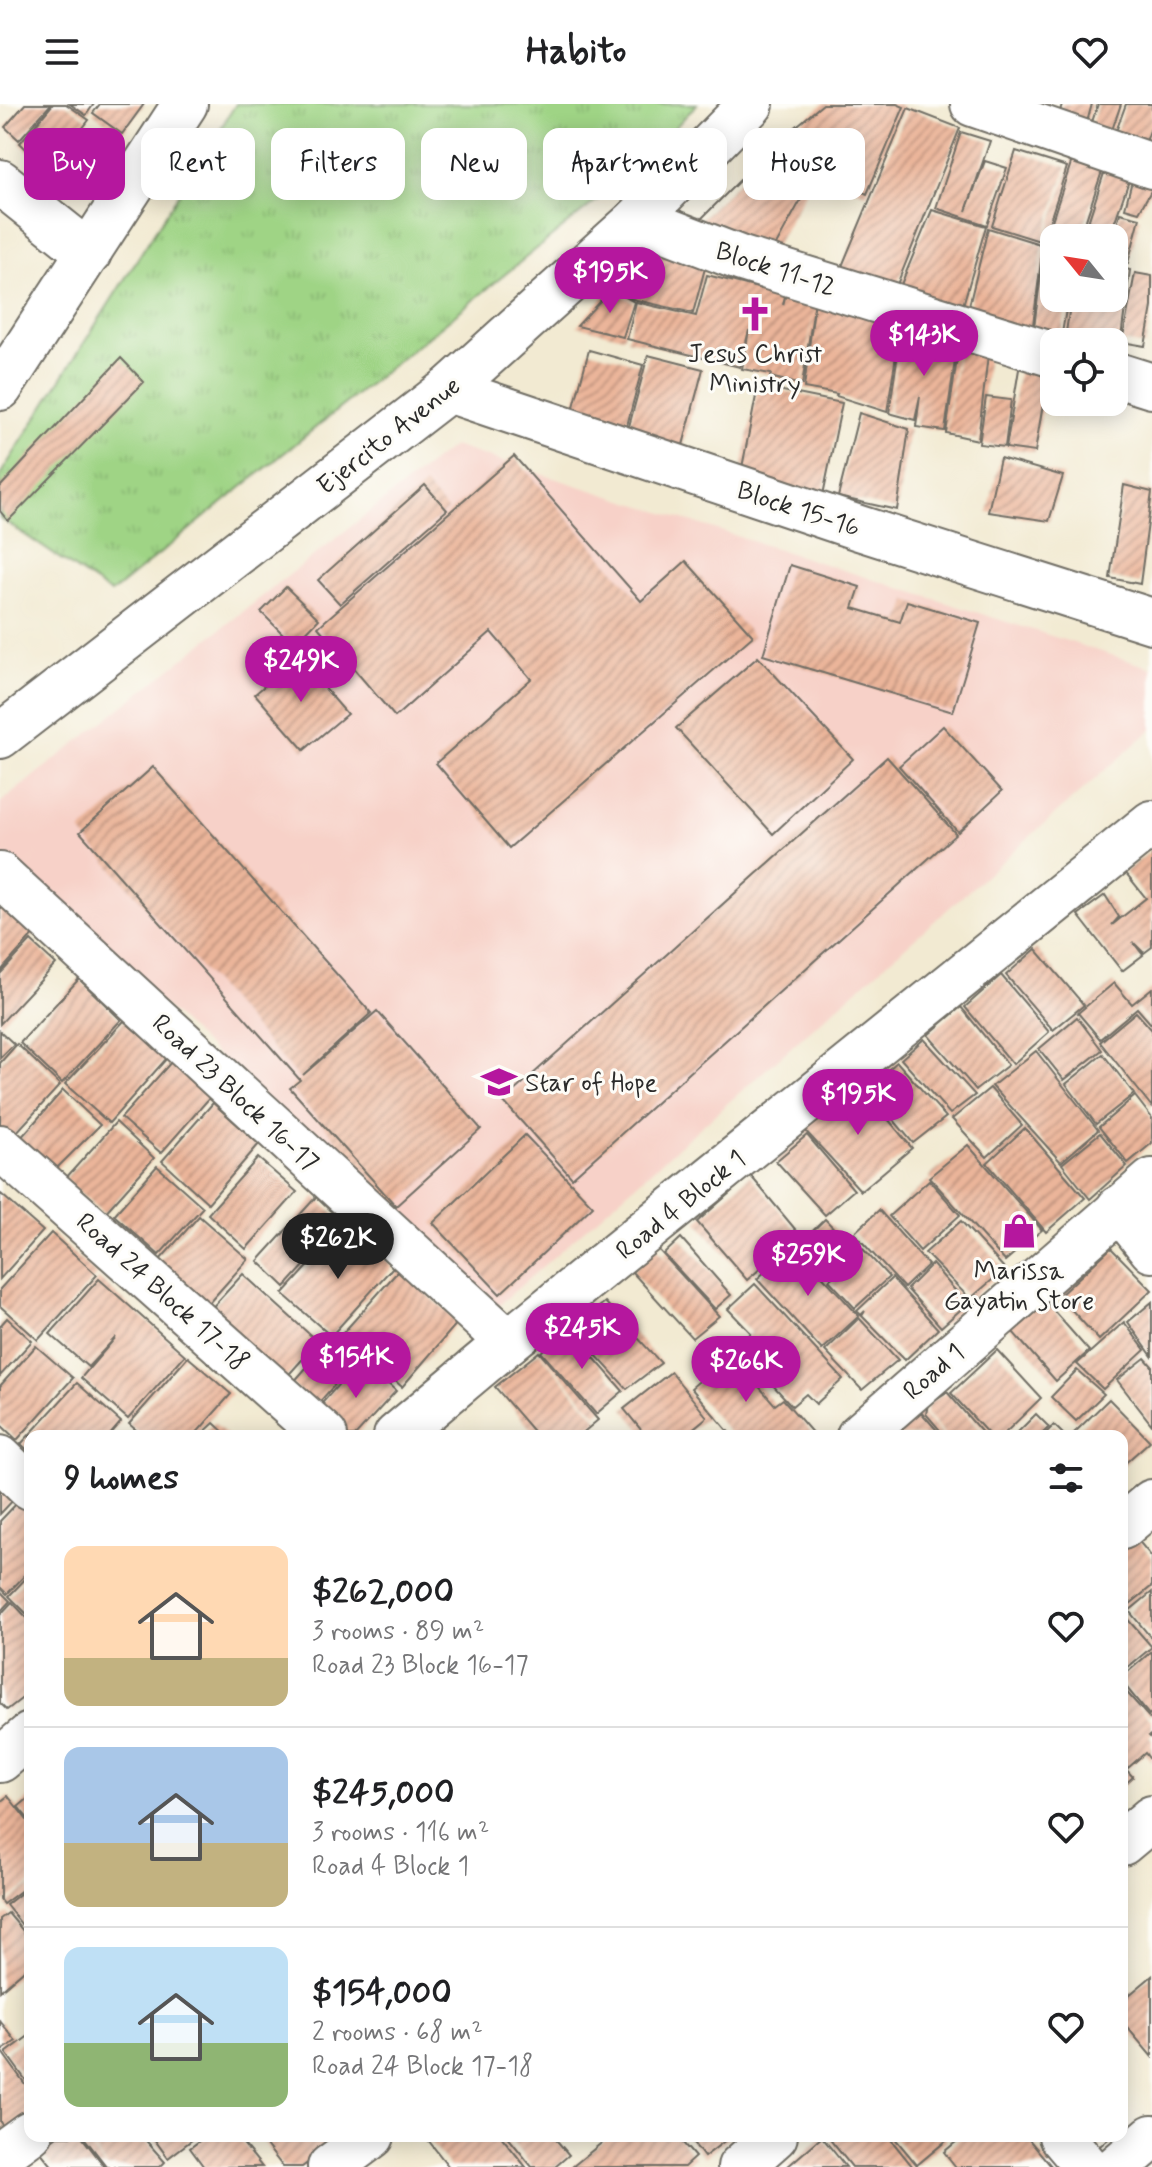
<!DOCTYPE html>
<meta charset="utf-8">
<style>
body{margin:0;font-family:Mynerve,sans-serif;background:#f2f2f2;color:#202124;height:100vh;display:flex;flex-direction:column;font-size:30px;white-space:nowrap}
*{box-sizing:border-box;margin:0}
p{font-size:26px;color:#757577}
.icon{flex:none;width:44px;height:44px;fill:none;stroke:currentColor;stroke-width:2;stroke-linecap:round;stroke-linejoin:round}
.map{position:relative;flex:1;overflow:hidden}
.sheet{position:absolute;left:24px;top:1326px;width:1104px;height:712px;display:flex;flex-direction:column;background:#fff;border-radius:16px;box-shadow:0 4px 20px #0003}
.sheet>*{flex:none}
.hud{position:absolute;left:24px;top:24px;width:1104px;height:72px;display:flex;gap:16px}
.needle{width:52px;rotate:300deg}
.fabs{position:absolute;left:1040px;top:120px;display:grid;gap:16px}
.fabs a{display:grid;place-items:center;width:88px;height:88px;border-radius:16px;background:#fff;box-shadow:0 4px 20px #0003;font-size:40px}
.price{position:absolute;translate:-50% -68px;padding:0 18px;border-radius:28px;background:#b5179e;color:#fff;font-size:26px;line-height:52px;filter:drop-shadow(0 2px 4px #0008)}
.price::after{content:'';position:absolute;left:50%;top:48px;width:24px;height:18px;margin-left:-12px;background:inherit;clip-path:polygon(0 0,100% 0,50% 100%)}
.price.selected{background:#222;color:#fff}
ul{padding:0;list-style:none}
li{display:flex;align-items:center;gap:24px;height:200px;padding:0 40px}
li+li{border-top:2px solid #e0e0e0}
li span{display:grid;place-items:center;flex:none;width:224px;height:160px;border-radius:16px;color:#555}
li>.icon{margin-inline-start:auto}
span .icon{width:96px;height:96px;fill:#fffc;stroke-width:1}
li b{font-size:34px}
h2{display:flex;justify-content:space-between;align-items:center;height:96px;padding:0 40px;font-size:34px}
.tag{padding:0 28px;border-radius:16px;background:#fff;box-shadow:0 4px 20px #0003;font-size:28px;line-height:72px}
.tag.selected{background:#b5179e;color:#fff}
header{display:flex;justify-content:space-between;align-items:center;height:104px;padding:0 40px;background:#fff;font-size:36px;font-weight:800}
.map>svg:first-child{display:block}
</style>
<header><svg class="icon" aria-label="menu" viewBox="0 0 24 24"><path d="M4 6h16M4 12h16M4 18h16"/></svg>Habito<svg class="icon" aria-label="heart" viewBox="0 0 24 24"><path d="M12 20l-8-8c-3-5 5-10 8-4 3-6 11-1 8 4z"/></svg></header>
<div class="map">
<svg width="1152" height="2063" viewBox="0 0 1152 2063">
<defs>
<pattern id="grass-tufts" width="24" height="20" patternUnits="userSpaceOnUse" patternTransform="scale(2)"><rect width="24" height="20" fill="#9fd485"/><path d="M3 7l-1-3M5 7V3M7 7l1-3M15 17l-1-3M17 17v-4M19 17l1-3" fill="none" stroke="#89b673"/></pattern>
<pattern id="building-hatch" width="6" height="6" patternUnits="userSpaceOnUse" patternTransform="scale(2)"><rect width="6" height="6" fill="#ebb59a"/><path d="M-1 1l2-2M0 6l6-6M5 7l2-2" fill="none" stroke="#bf937e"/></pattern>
</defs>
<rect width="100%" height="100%" fill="#fdfcf7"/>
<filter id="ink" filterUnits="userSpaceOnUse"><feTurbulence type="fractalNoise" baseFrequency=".0125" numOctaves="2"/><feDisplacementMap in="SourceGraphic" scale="16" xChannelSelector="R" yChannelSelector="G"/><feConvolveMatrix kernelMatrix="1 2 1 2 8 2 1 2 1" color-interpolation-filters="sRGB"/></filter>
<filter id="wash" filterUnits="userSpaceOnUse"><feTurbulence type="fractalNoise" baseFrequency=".006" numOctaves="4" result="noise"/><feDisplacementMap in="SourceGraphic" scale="32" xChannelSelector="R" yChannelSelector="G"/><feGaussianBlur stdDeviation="1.8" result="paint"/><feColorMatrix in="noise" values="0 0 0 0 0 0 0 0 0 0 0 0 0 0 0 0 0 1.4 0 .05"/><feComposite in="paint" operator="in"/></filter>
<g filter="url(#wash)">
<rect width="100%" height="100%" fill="#f2ead2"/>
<polygon fill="#f7d1c8" points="453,342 1152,564 1152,625 492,1207 0,749 0,699"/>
<polygon fill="url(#grass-tufts)" stroke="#658058" stroke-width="2" points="236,0 697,0 639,62 111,489 0,414 0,371"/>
<g id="blocks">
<g fill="url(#building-hatch)">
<polygon points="25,0 51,0 19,36 5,23"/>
<polygon points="53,0 66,0 89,16 49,68 20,39"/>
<polygon points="70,0 94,0 86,11"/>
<polygon points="100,0 144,0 122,30 93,9"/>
<polygon points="823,0 897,0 904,3 867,90 768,46"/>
<polygon points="1062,0 1092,0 1087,18 1059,11"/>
<polygon points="1098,0 1121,0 1111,29 1091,21"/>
<polygon points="1126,0 1152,0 1152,21 1144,43 1114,33"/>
<polygon points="908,4 960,24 894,188 840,167"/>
<polygon points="961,28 990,37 966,107 985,57 1007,64 987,121 936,104"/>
<polygon points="1016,47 1067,63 1043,138 992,122"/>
<polygon points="766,50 813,74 770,152 701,115"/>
<polygon points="1074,50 1104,61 1080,134 1054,134 1054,141 1045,138"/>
<polygon points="1106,63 1131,71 1109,134 1083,134"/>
<polygon points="1134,69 1152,74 1152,85 1139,108 1125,104"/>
<polygon points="932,106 986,122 961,208 897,190"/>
<polygon points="1120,109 1140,114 1128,159 1114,155 1113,134"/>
<polygon points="988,124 1043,141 1032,229 967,210"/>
<polygon points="660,141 708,153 693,209 632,195 616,185"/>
<polygon points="1045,141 1054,143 1054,194 1068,194 1061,235 1033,230"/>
<polygon points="1114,162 1130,166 1119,249 1114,247 1114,238 1077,238 1065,235 1071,194 1114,194"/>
<polygon points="1135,169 1152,172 1152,203 1145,242 1122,238"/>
<polygon points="707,171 758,184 786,187 783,201 787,186 902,214 887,308 836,292 837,290 804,284 815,196 802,281 770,273 771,270 742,265 749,226 740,263 627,235 636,198 696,212"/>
<polygon points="611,185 634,198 623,233 577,222"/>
<polygon points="902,223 958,235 945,327 916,323 920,292 915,316 889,309"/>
<polygon points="960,235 989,242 978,336 946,329"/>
<polygon points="589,246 643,261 624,333 570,318"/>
<polygon points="648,251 703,265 682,345 627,330"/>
<polygon points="1021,253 1050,258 1035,348 1006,344"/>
<polygon points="121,254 144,278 8,417 0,407 0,383"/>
<polygon points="758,282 842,299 823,391 740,374"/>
<polygon points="986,293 1011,296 1005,343 979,340"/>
<polygon points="859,309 909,325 897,406 838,393"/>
<polygon points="514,352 641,497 686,457 753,532 509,744 436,659 531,575 491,528 395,613 318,523"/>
<polygon points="1000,354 1063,372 1049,417 988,408"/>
<polygon points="425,381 447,406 340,500 318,476"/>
<polygon points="1124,381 1152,388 1140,480 1110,474"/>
<polygon points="790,461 860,483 853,504 900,518 907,497 980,519 953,608 763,551"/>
<polygon points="286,483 319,515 294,541 261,508"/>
<polygon points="298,553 347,610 304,646 255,590"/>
<polygon points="758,553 853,655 773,730 676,624"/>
<polygon points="943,622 1002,687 958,728 899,662"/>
<polygon points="887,653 956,730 572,1074 503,997"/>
<polygon points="153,663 371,909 303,971 377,907 481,1025 396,1102 290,984 300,976 80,728"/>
<polygon points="1152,746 1152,843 1144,849 1133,838 1143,851 1122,867 1078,811 1105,791 1119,813 1112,821 1146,794 1125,768"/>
<polygon points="0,797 35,829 0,868"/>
<polygon points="31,837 56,860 0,920 0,870"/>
<polygon points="1036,845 1084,901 1053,926 1006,871"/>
<polygon points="1001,871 1049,928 1013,960 965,903"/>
<polygon points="79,875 121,916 62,979 20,939"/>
<polygon points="1114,879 1132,900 1152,884 1152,921 1137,904 1100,935 1078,909"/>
<polygon points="961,903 1008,961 976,986 928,931"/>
<polygon points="1136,908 1152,926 1152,1003 1100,938"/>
<polygon points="1077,913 1102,946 1064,976 1039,945"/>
<polygon points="124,917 167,954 109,1019 65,980"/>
<polygon points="0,927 14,940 0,954"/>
<polygon points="924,935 975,991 950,1010 901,955"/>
<polygon points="17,940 60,981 5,1041 0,1037 0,959"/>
<polygon points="1036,947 1098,1026 1061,1058 992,982"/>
<polygon points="1103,950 1134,990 1096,1020 1066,980"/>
<polygon points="173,956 212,991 161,1049 121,1014"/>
<polygon points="897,958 946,1013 913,1039 867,984"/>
<polygon points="858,979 912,1044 861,1087 802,1023"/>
<polygon points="990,984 1022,1021 987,1053 952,1015"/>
<polygon points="63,986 100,1021 55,1066 19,1036"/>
<polygon points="1135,992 1152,1014 1152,1039 1128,1059 1099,1023"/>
<polygon points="213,999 259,1040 208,1099 162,1057"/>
<polygon points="116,1018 154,1054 104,1110 65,1075"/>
<polygon points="1025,1024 1085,1094 1046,1128 987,1059"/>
<polygon points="1100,1029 1127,1062 1090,1095 1062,1060"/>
<polygon points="525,1031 593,1102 500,1190 433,1119"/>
<polygon points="807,1031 854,1086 825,1111 776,1057"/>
<polygon points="968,1041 1042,1126 1005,1157 929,1073"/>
<polygon points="258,1054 297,1088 246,1145 208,1110"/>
<polygon points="157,1062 203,1103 159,1151 114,1111"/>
<polygon points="750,1071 800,1131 747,1176 697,1118"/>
<polygon points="929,1076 960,1111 920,1147 889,1112"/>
<polygon points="1,1090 43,1127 0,1175 0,1092"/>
<polygon points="316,1093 343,1119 285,1183 258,1157"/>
<polygon points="879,1106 928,1161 904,1184 854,1129"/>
<polygon points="199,1112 248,1155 200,1209 151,1166"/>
<polygon points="825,1115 856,1148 830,1172 800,1139"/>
<polygon points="961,1117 1005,1165 970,1195 925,1149"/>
<polygon points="346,1121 393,1163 331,1232 283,1190"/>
<polygon points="51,1129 97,1171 38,1236 0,1202 0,1185"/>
<polygon points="681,1134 731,1191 715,1205 664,1150"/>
<polygon points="794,1141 859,1212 822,1246 757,1175"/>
<polygon points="656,1143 719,1212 692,1234 632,1168"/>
<polygon points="1111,1144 1152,1186 1099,1236 1059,1192"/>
<polygon points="863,1145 889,1173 855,1204 829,1176"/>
<polygon points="932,1160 967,1200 941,1223 907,1185"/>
<polygon points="400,1165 458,1218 402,1283 343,1229"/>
<polygon points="243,1170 318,1238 283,1277 207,1209"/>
<polygon points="892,1174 938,1225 905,1256 862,1212 865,1207 861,1211 857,1207"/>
<polygon points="99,1175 185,1251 128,1315 81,1274 116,1233 88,1263 50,1230"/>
<polygon points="755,1180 843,1275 816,1300 806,1290 792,1302 738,1243 751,1229 728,1205"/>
<polygon points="1037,1188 1089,1247 1056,1277 1006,1220"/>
<polygon points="605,1198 661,1259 627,1285 572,1225"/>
<polygon points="1152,1198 1152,1252 1128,1218"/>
<polygon points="7,1214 32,1237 0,1272 0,1222"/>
<polygon points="859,1214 898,1256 862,1286 825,1247"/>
<polygon points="1124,1218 1145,1246 1103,1285 1077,1260"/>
<polygon points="568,1224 623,1287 596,1310 541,1248"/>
<polygon points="336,1230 360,1252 316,1302 292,1280"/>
<polygon points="36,1242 73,1274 17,1336 0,1320 0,1282"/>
<polygon points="997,1246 1041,1294 1002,1332 990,1332 951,1289"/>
<polygon points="539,1248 598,1316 579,1332 537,1332 495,1283"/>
<polygon points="731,1250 775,1301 783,1295 815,1332 732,1332 691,1284"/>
<polygon points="188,1253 231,1290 194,1332 143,1332 129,1320"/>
<polygon points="1145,1254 1152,1262 1152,1321 1117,1276"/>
<polygon points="361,1255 396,1287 355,1332 344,1332 316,1306"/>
<polygon points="1077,1266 1104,1290 1076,1317 1051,1293"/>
<polygon points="671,1268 707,1313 684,1332 646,1332 624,1305"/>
<polygon points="77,1279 121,1318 109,1332 30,1332 30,1348 21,1340"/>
<polygon points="947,1288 985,1332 945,1332 926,1310 928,1300"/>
<polygon points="1109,1295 1150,1337 1122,1362 1122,1332 1077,1332 1074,1329"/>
<polygon points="919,1306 942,1332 889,1332"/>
<polygon points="1036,1310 1049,1323 1040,1332 1014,1332"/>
<polygon points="214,1319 228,1332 200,1332"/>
<polygon points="1054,1321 1065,1332 1043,1332"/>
<polygon points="0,1377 17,1392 0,1410"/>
<polygon points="21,1395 30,1403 30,1466 7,1490 0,1483 0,1417"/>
<polygon points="1132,1429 1152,1453 1152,1482 1124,1505 1122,1502 1122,1437"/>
<polygon points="30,1470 30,1513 9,1492"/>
<polygon points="0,1487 10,1497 0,1508"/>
<polygon points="1152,1488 1152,1535 1129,1507"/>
<polygon points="12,1498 30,1517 30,1588 7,1606 0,1599 0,1511"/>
<polygon points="1122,1509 1152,1543 1122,1568"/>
<polygon points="1152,1547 1152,1608 1149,1611 1122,1578 1122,1573"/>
<polygon points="1122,1583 1152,1617 1152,1630 1149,1632 1152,1635 1152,1658 1145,1649 1128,1664 1122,1657"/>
<polygon points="1122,1661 1133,1673 1122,1683"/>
<polygon points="8,1692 30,1720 30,1780 3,1800 0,1796 0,1698"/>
<polygon points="30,1693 30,1717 18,1703"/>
<polygon points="30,1782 30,1831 6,1801"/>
<polygon points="8,1809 30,1835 30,1861 0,1887 0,1815"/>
<polygon points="1152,1872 1152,1953 1122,1917 1122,1897"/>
<polygon points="0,1917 16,1937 0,1948"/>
<polygon points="30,1931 30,1982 6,1949"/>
<polygon points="2,1948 30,1987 30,2015 9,2030 0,2018 0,1950"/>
<polygon points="57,2032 81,2032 105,2063 53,2063 39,2046"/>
<polygon points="83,2032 142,2032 165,2058 160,2063 107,2063"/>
<polygon points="152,2032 197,2032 168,2054"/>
<polygon points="206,2032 237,2032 262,2063 204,2063 190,2044"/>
<polygon points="259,2032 344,2032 302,2063 283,2063"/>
<polygon points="425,2032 501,2032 526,2063 449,2063"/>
<polygon points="507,2032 553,2032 569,2051 555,2063 532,2063"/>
<polygon points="610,2032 677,2032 695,2053 684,2063 572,2063"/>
<polygon points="688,2032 731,2032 704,2053"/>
<polygon points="837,2032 888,2032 913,2063 852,2063 831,2037"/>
<polygon points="893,2032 944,2032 947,2036 917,2061"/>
<polygon points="963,2032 1026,2032 1052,2063 956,2063 944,2048"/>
<polygon points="1074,2032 1112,2032 1089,2051"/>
<polygon points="822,2033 846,2063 787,2063"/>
</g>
</g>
</g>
<g filter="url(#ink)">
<use href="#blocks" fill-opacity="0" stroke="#716e65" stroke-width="2"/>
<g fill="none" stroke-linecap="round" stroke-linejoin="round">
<g stroke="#716e65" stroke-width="48">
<g id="minor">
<polyline points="973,0 1152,62"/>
<polyline points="0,78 89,149"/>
<polyline points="638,115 742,155 1054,251"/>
<polyline points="1114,270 1152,282"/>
<polyline points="0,284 185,0"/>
<polyline points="448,286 859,424 1152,517"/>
<polyline points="0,771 508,1238"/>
<polyline points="0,1043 325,1332"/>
<polyline points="1119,1104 1152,1146"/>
<polyline points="396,1332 508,1238 1152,719"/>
<polyline points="859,1332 1152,1077"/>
<polyline points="0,1354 30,1383"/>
<polyline points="1122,1423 1152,1398"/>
<polyline points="0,1656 30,1631"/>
<polyline points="1122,1739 1152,1714"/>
<polyline points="1061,2032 1087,2063"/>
<polyline points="0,2051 30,2029"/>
<polyline points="330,2063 372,2032"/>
<polyline points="740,2063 775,2032"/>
<polyline points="1117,2063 1152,2033"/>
</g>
</g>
<g stroke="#716e65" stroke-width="48">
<polyline id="secondary" points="0,632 448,286 638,115 751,0"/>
</g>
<use href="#minor" stroke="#fff" stroke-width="44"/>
<use href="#secondary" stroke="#fff" stroke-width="44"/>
</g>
</g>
<defs>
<g id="church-bare" transform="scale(2.76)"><path d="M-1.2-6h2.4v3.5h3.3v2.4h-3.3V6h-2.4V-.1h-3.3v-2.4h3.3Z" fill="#b5179e" stroke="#fdfcf7" stroke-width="2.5" paint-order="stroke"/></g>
<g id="school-bare" transform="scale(2.76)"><path d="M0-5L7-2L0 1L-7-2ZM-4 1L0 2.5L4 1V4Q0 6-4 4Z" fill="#b5179e" stroke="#fdfcf7" stroke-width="2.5" paint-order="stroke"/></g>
<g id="shop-bare" transform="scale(2.76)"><path d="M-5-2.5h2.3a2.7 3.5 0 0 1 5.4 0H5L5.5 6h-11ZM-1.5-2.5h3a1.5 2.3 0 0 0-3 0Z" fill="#b5179e" stroke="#fdfcf7" stroke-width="2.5" paint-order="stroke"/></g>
</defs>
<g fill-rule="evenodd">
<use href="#church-bare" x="755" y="210"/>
<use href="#school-bare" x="499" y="978"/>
<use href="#shop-bare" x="1019" y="1127"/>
</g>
<g text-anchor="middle" stroke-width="6" stroke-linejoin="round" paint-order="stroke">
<g font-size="26" fill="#2b2b2b" stroke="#fdfcf7">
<text transform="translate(776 164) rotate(18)" y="9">Block 11-12</text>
<text transform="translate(388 331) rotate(-38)" y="9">Ejercito Avenue</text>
<text transform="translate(799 404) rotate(18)" y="9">Block 15-16</text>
<text transform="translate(236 988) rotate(43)" y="9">Road 23 Block 16-17</text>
<text transform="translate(680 1100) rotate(-39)" y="9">Road 4 Block 1</text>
<text transform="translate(163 1187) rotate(42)" y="9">Road 24 Block 17-18</text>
<text transform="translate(933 1267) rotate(-41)" y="9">Road 1</text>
</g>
<g font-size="26" fill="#2b2b2b" stroke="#fdfcf7">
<text x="755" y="258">Jesus Christ<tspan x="755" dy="30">Ministry</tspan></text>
<text x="525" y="987" text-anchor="start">Star of Hope</text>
<text x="1019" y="1175">Marissa<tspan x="1019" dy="30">Gayatin Store</tspan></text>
</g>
</g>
</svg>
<div class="fabs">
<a><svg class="needle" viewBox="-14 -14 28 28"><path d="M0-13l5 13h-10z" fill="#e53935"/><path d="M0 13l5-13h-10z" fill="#757577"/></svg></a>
<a><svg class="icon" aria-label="locate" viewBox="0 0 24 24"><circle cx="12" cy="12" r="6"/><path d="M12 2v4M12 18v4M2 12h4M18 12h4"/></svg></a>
</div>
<b class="price" style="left:610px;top:211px">$195K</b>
<b class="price" style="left:924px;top:274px">$143K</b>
<b class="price" style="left:301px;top:600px">$249K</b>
<b class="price" style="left:858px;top:1033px">$195K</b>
<b class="price selected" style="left:338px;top:1177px">$262K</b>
<b class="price" style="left:808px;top:1194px">$259K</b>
<b class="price" style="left:582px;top:1267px">$245K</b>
<b class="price" style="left:356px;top:1296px">$154K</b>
<b class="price" style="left:746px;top:1300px">$266K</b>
<div class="hud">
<a class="tag selected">Buy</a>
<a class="tag">Rent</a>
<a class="tag">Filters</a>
<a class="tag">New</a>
<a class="tag">Apartment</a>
<a class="tag">House</a>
</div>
<section class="sheet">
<h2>9 homes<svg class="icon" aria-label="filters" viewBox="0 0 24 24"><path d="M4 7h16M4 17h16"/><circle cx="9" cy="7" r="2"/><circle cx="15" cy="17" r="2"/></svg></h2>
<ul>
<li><span style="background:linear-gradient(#ffd9b3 70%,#c2b280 0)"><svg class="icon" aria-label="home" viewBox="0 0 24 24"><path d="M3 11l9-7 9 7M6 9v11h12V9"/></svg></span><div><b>$262,000</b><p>3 rooms · 89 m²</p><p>Road 23 Block 16-17</p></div><svg class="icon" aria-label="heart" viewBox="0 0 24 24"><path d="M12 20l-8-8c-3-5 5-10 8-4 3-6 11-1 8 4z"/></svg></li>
<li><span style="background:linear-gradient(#a9c7e8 60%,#c2b280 0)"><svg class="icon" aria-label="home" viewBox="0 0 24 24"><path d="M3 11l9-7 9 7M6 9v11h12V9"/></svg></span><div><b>$245,000</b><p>3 rooms · 116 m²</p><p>Road 4 Block 1</p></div><svg class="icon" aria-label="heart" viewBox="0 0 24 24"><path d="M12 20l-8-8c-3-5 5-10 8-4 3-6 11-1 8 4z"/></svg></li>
<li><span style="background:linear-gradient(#bfe0f5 60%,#8fb573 0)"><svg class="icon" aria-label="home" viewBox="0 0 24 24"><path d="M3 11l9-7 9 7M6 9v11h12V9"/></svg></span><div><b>$154,000</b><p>2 rooms · 68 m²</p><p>Road 24 Block 17-18</p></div><svg class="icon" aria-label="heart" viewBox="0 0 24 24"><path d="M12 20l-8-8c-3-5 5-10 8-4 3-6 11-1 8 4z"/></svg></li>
</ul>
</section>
</div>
